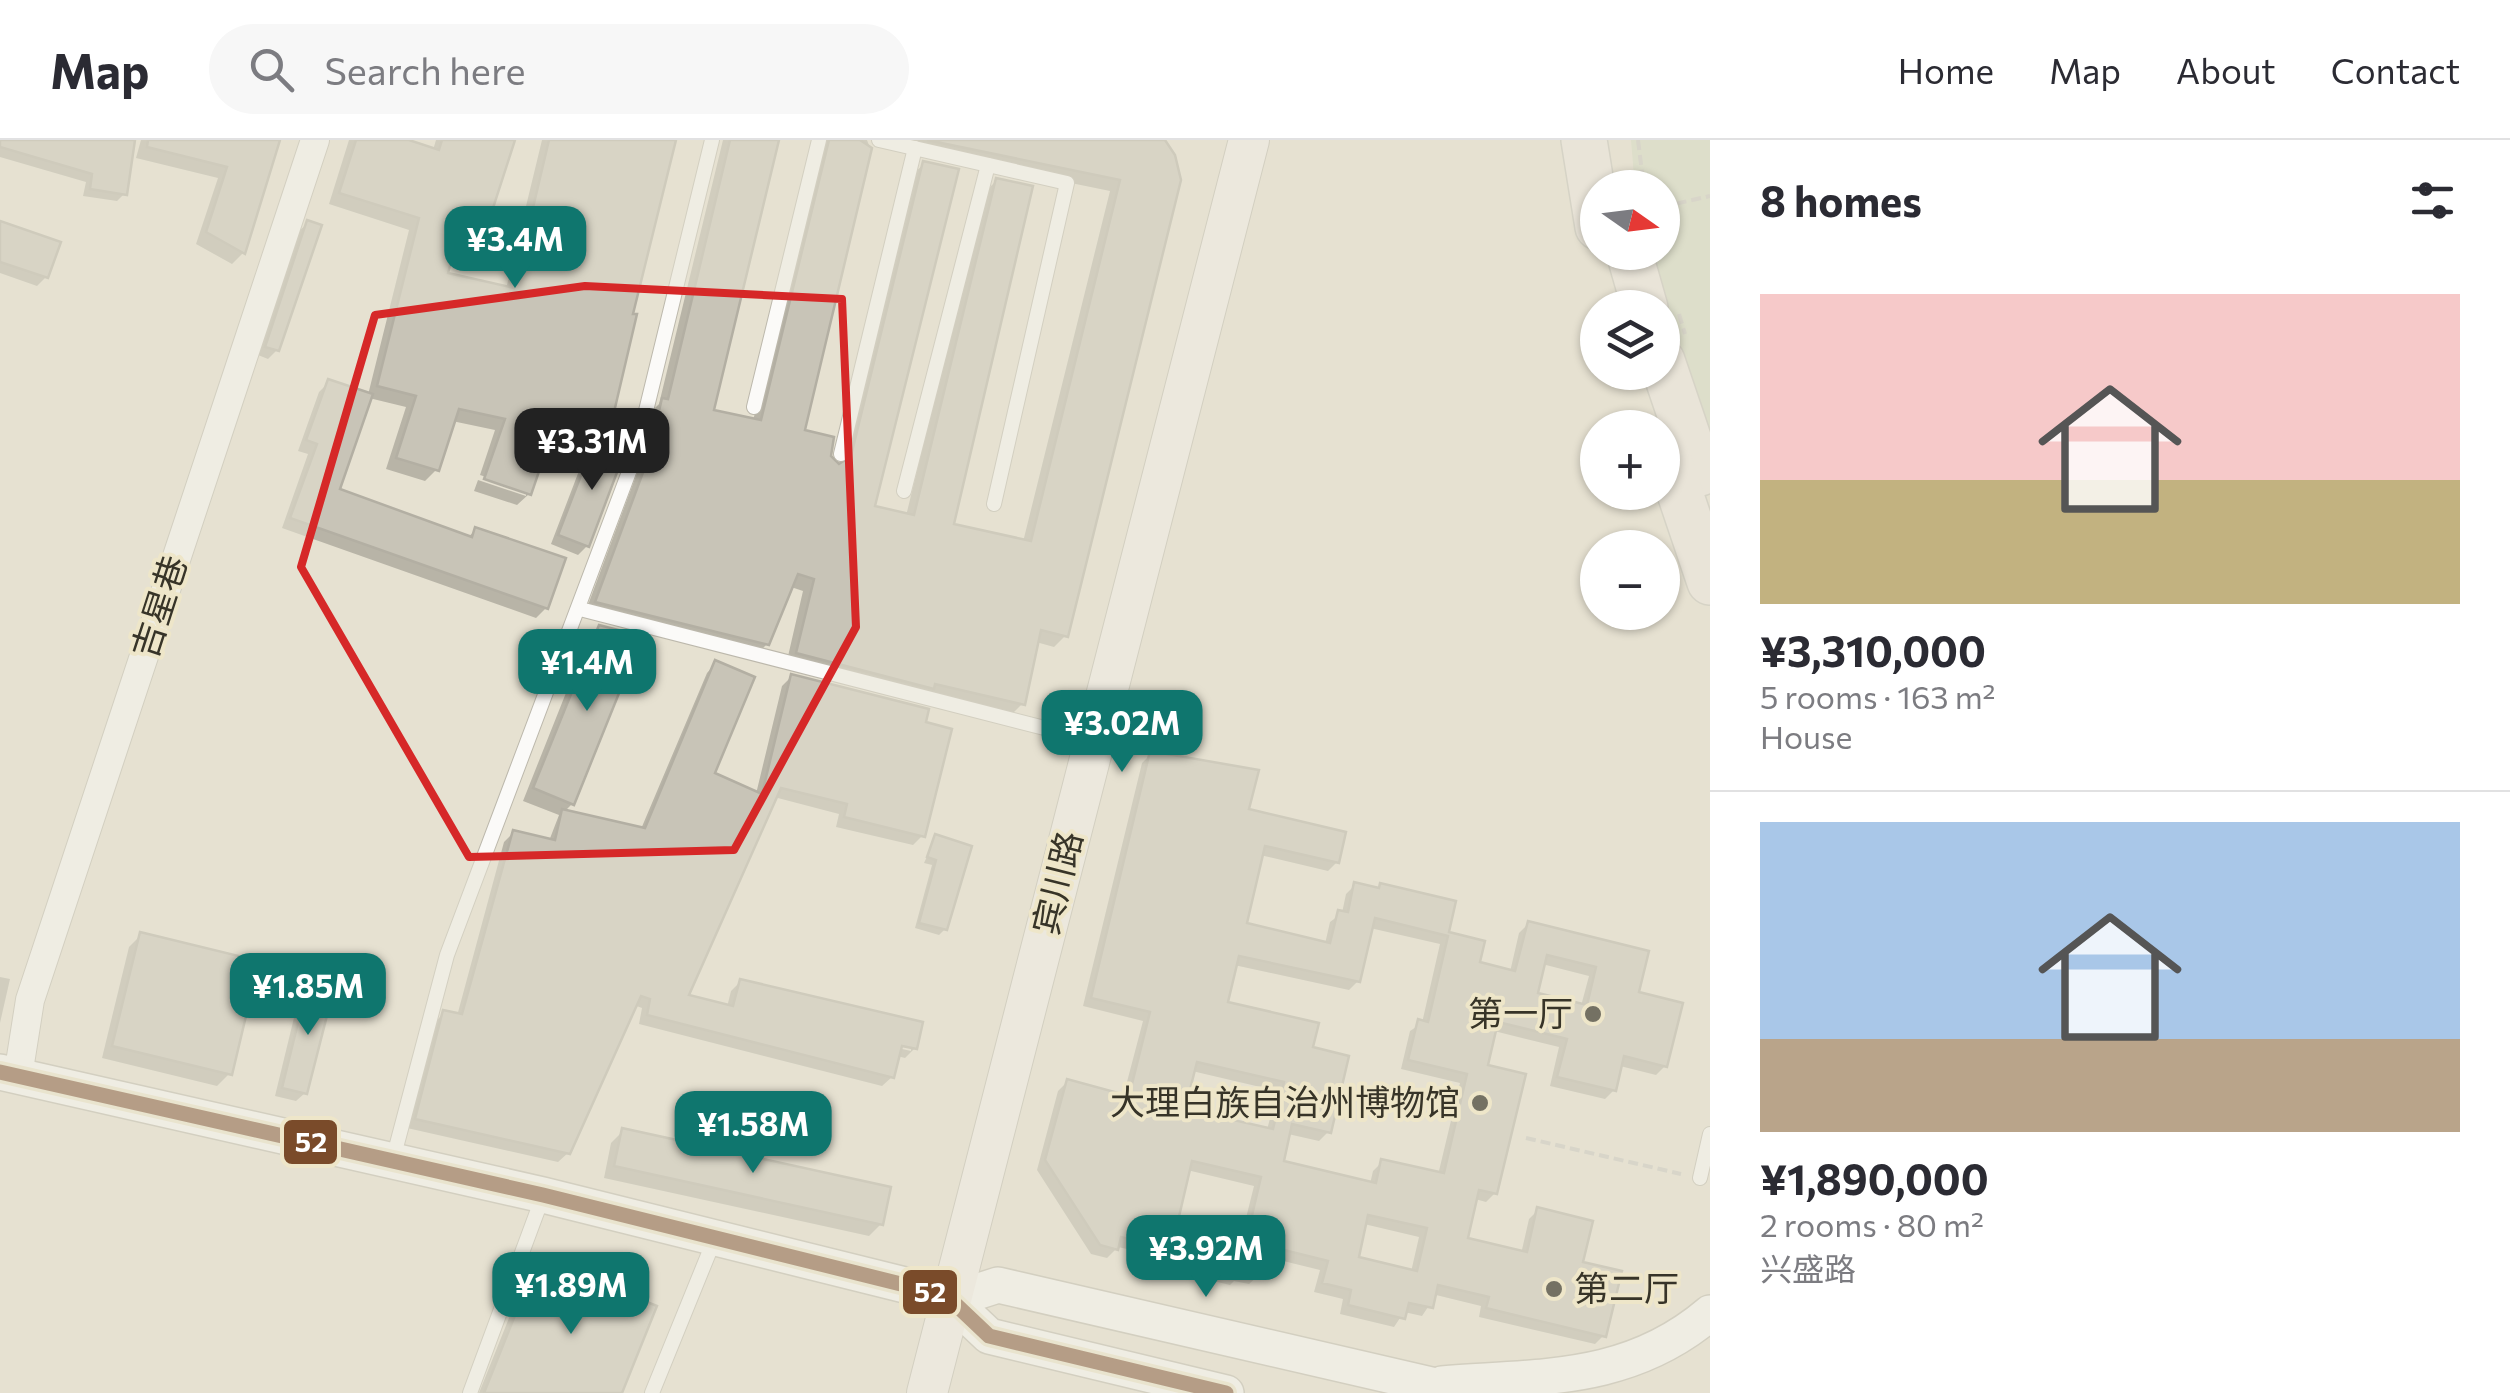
<!DOCTYPE html>
<meta charset="utf-8">
<style>
body{margin:0;font-family:Commissioner,"Noto Sans SC",sans-serif;background:#f7f7f7;color:#2b2b33;height:100vh;display:flex;flex-direction:column;font-size:38px;white-space:nowrap}
*{box-sizing:border-box;margin:0}
p{font-size:32px;color:#7c7c81}
.icon{flex:none;width:55px;height:55px;fill:none;stroke:currentColor;stroke-width:2;stroke-linecap:round;stroke-linejoin:round}
.map{position:relative;flex:1;overflow:hidden}
.drawer{display:flex;flex-direction:column;background:#fff;width:800px}
.drawer>*{flex:none}
.needle{width:65px;rotate:104deg}
.tools{position:absolute;left:1580px;top:30px;display:grid;gap:20px}
.tools a{display:grid;place-items:center;width:100px;height:100px;border-radius:50%;background:#fff;box-shadow:0 2px 8px #0004;font-size:50px}
.price{position:absolute;translate:-50% -85px;padding:0 22px;border-radius:20px;background:#0f766e;color:#fff;font-size:32px;line-height:65px;filter:drop-shadow(0 2px 5px #0008)}
.price::after{content:'';position:absolute;left:50%;top:60px;width:30px;height:22px;margin-left:-15px;background:inherit;clip-path:polygon(0 0,100% 0,50% 100%)}
.price.on{background:#222;color:#fff}
ul{padding:0;list-style:none}
li{display:grid;align-content:center;gap:20px;height:530px;padding:0 50px}
li+li{border-top:2px solid #e1e1e2}
li span{display:grid;place-items:center;height:310px;border-radius:0px;color:#555}
li>.icon{margin-inline-start:auto}
span .icon{width:180px;height:180px;fill:#fffc;stroke-width:1}
li b{font-size:42px}
h2{display:flex;justify-content:space-between;align-items:center;height:120px;padding:0 50px;font-size:42px}
header{display:flex;align-items:center;gap:60px;box-sizing:border-box;height:140px;padding:0 50px;background:#fff;border-bottom:2px solid #e1e1e2}
header strong{font-size:48px}
nav{display:flex;gap:55px;margin-inline-start:auto;font-size:35px}
.search{width:700px;height:90px;background:#f7f7f7;display:flex;align-items:center;gap:25px;box-sizing:border-box;padding:0 35px;border-radius:55px;color:#7c7c81;font-size:38px}
main{display:flex;flex:1;min-height:0}
.map>svg:first-child{display:block}
</style>
<header>
<strong>Map</strong>
<div class="search"><svg class="icon" aria-label="search" viewBox="0 0 24 24"><circle cx="10" cy="10" r="6"/><path d="M15 15l6 6"/></svg>Search here</div>
<nav><a>Home</a><a>Map</a><a>About</a><a>Contact</a></nav>
</header>
<main>
<div class="map">
<svg width="1710" height="1253" viewBox="0 0 1710 1253">
<rect width="100%" height="100%" fill="#e6e1d1"/>
<polygon fill="#d3d9c0" points="1631,0 1710,0 1710,295 1650,113 1662,112 1662,48 1635,47"/>
<g fill="#0003" fill-rule="evenodd">
<polygon points="0,0 133,0 124,54 117,61 83,56 86,42 0,17"/>
<polygon points="141,0 277,0 243,113 232,124 196,104 218,38 136,18"/>
<polygon points="349,0 401,0 433,10 436,0 512,0 481,97 469,109 453,104 445,135 506,149 542,0 673,0 601,304 587,406 578,415 551,404 587,310 546,302 529,354 517,365 474,351 478,340 526,356 526,350 480,335 495,290 452,281 436,330 425,341 386,329 406,267 369,258 336,350 467,398 476,390 546,468 536,478 282,388 308,314 298,311 319,252 329,242 368,255 409,90 329,64"/>
<polygon points="723,0 776,0 711,271 753,281 820,0 867,0 870,8 802,292 830,323 841,326 912,35 924,24 872,368 906,376 985,52 997,40 951,386 1023,402 1110,51 915,11 902,0 1158,0 1066,495 1054,507 1036,502 1022,564 1011,575 786,525 803,451 791,447 767,504 755,516 585,473 637,333 651,272 659,264"/>
<polygon points="0,83 46,137 37,146 0,133"/>
<polygon points="308,83 277,210 268,219 258,215 299,91"/>
<path d="M600,488L639,498L572,664L564,672L641,689L707,533L716,523L752,539L712,634L756,654L782,546L791,537L926,571L923,584L948,591L923,695L913,705L836,687L839,674L774,657L686,857L727,867L731,851L740,842L920,884L915,908L905,918L897,916L892,937L882,946L639,884L642,868L634,865L568,1013L558,1022L407,988L435,882L444,873L457,876L504,702L514,692L549,701L559,675L523,661L587,500ZM890,901L911,906V911L889,906Z"/>
<path d="M1151,614L1337,722L1328,731L1260,715L1244,785L1325,804L1330,782L1342,773L1346,754L1355,745L1376,750L1381,746L1446,794L1482,803L1477,824L1510,832L1519,793L1528,784L1646,812L1636,854L1665,926L1656,935L1620,926L1614,950L1605,959L1550,946L1559,907L1494,891L1485,927L1495,1053L1486,1062L1475,1059L1465,1100L1521,1114L1529,1079L1538,1070L1580,1123L1604,1195L1595,1204L1479,1177L1481,1166L1436,1155L1422,1176L1404,1172L1394,1187L1340,1174L1343,1159L1314,1152L1320,1130L1263,1116L1259,1135L1249,1144L1234,1141L1230,1145L1155,1127L1158,1116L1118,1107L1107,1118L1091,1114L1037,1030L1058,951L1067,942L1123,957L1143,881L1083,866L1142,623ZM1370,788L1440,804L1422,883L1410,891L1401,929L1460,943L1438,1035L1382,1022L1373,1031L1370,1044L1281,1023L1288,994L1319,1001L1328,992L1225,864L1234,825L1349,850L1358,841ZM1542,824L1589,836L1581,866L1535,855ZM1192,931L1277,951L1267,990L1182,971ZM1187,1030L1254,1046L1240,1102L1174,1087ZM1364,1084L1419,1097L1411,1132L1356,1119Z"/>
<polygon points="936,697 945,789 939,795 915,788 932,725 924,723"/>
<polygon points="141,795 229,934 217,946 102,918 129,807"/>
<polygon points="0,837 10,839 0,883"/>
<polygon points="309,845 305,953 296,961 275,956 300,853"/>
<polygon points="623,991 881,1084 869,1096 604,1038 611,1003"/>
<polygon points="539,1121 654,1167 620,1253 479,1253 527,1133"/>
</g>
<g fill="#c8c4b7" stroke="#b3afa3" stroke-width="2.5" fill-rule="evenodd">
<polygon points="0,0 135,0 127,55 90,49 92,34 0,7"/>
<polygon points="148,0 280,0 245,114 206,92 227,27 147,7"/>
<polygon points="356,0 409,0 439,10 442,0 515,0 483,99 459,91 448,133 514,148 549,0 676,0 633,174 637,174 607,302 553,290 531,355 484,339 505,279 459,269 439,331 396,318 416,256 377,246 419,78 339,53"/>
<polygon points="730,0 779,0 714,270 761,280 829,0 860,0 872,8 805,290 834,297 831,316 839,324 851,316 923,21 959,29 875,366 914,375 996,38 1033,46 954,384 1031,401 1120,40 927,0 1165,0 1175,15 1181,40 1068,497 1041,490 1025,565 935,544 934,549 796,513 814,439 798,434 769,505 595,462 648,319 662,258 668,259"/>
<polygon points="307,80 322,85 279,211 265,207"/>
<polygon points="0,81 61,102 48,138 0,122"/>
<polygon points="328,239 373,254 340,349 472,397 475,387 566,418 548,469 290,378 317,304 306,300"/>
<polygon points="595,299 625,311 589,407 558,395"/>
<polygon points="599,485 642,496 574,665 533,648"/>
<polygon points="715,520 755,537 715,633 762,654 791,534 929,569 926,582 952,589 925,697 844,677 847,664 781,648 689,855 733,866 740,839 923,882 917,909 902,906 894,938 647,875 650,859 641,856 570,1014 415,979 443,870 462,874 513,690 555,700 562,669 645,688"/>
<path d="M1150,611L1259,630L1249,669L1346,692L1339,723L1265,706L1247,783L1330,803L1338,770L1348,772L1354,742L1379,748L1380,743L1456,761L1449,792L1485,801L1480,822L1515,831L1528,781L1649,811L1639,852L1683,863L1667,927L1624,916L1616,951L1557,937L1567,899L1498,882L1488,925L1526,934L1497,1054L1479,1050L1468,1098L1527,1112L1537,1067L1593,1081L1583,1122L1622,1131L1606,1197L1486,1168L1489,1157L1438,1145L1433,1168L1409,1163L1405,1179L1348,1165L1351,1150L1322,1143L1328,1121L1268,1106L1261,1136L1242,1132L1241,1137L1162,1118L1165,1108L1121,1097L1118,1110L1100,1105L1045,1020L1067,939L1129,956L1150,872L1091,858ZM1375,778L1448,796L1428,882L1418,879L1408,920L1467,934L1444,1033L1381,1019L1376,1043L1284,1021L1292,984L1331,993L1349,916L1313,907L1319,883L1228,862L1239,816L1360,842ZM1547,815L1596,827L1587,865L1538,853ZM1197,922L1284,942L1273,989L1185,969ZM1192,1021L1261,1037L1246,1101L1177,1085ZM1368,1075L1427,1088L1417,1131L1359,1117Z"/>
<polygon points="935,694 972,706 947,790 919,783 936,720 927,717"/>
<polygon points="140,792 259,821 232,935 112,906"/>
<polygon points="308,842 334,848 307,954 282,948"/>
<polygon points="622,988 891,1047 883,1085 614,1026"/>
<polygon points="538,1118 657,1166 622,1253 484,1253"/>
</g>
<g fill="none" stroke-linecap="round" stroke-linejoin="round">
<g stroke="#bcb8ac" stroke-width="16">
<g id="service">
<polyline points="879,0 1067,43 994,364"/>
<polyline points="754,267 819,0"/>
<polyline points="841,314 915,8"/>
<polyline points="904,351 988,25"/>
<polyline points="580,469 1068,594"/>
<polyline points="393,1019 447,815 635,316 712,0"/>
<polyline points="1700,1038 1710,994"/>
<polyline points="470,1253 543,1056"/>
<polyline points="652,1253 715,1098"/>
</g>
</g>
<g stroke="#bcb8ac" stroke-width="30">
<polyline id="minor" points="18,936 30,860 315,0"/>
</g>
<g stroke="#bcb8ac" stroke-width="38">
<g id="tertiary">
<polyline points="0,932 543,1055 925,1150 951,1160 989,1196 1226,1253"/>
<polyline points="951,1160 998,1145 1466,1253"/>
<path d="M1442,1244C1542,1236 1629,1242 1710,1173"/>
</g>
</g>
<g stroke="#bcb8ac" stroke-width="42">
<polyline id="secondary" points="927,1253 1249,0"/>
</g>
<g stroke="#c3c1b8" stroke-width="48">
<g id="primary">
<polyline points="1584,0 1598,87"/>
<polyline points="1629,112 1645,168"/>
<polyline points="1662,221 1700,333"/>
<polyline points="1662,300 1710,442"/>
</g>
</g>
<g stroke="#c7c5bf" stroke-width="4" stroke-dasharray="10 5" stroke-linecap="butt">
<polyline points="1638,0 1644,48"/>
<polyline points="1662,67 1710,56"/>
<polyline points="1679,174 1685,194"/>
<polyline points="1526,998 1681,1034"/>
</g>
<use href="#service" stroke="#fbfaf8" stroke-width="14"/>
<use href="#minor" stroke="#fbfaf8" stroke-width="28"/>
<use href="#tertiary" stroke="#fbfaf8" stroke-width="35"/>
<use href="#secondary" stroke="#f4f0ec" stroke-width="40"/>
<use href="#primary" stroke="#ede6df" stroke-width="45"/>
<g stroke="#eee6c9" stroke-width="22">
<polyline id="bus-1" points="0,932 543,1055 925,1150 951,1160 989,1196 1226,1253"/>
</g>
<use href="#bus-1" stroke="#7a4b2a" stroke-width="15"/>
</g>
<path d="M0 0H1710V1253H0ZM585,146L842,159L856,487L734,710L469,717L301,427L375,175Z" fill="#e6e1d1" fill-opacity=".55" fill-rule="evenodd"/>
<path fill="none" stroke="#d62828" stroke-width="8" stroke-linejoin="round" d="M585,146L842,159L856,487L734,710L469,717L301,427L375,175Z"/>
<g fill="#747163" stroke="#eee6c9" stroke-width="4">
<circle cx="1593" cy="874" r="10"/>
<circle cx="1480" cy="963" r="10"/>
<circle cx="1554" cy="1149" r="10"/>
</g>
<g text-anchor="middle" stroke-width="8" stroke-linejoin="round" paint-order="stroke">
<g font-size="35" fill="#373428" stroke="#eee6c9">
<text transform="translate(160 467) rotate(-72)" y="12">吉星巷</text>
<text transform="translate(1058 743) rotate(-76)" y="12">宾川路</text>
</g>
<g font-size="35" fill="#373428" stroke="#eee6c9" text-anchor="end">
<text x="1573" y="886">第一厅</text>
<text x="1460" y="975">大理白族自治州博物馆</text>
<text x="1574" y="1161" text-anchor="start">第二厅</text>
</g>
</g>
<g stroke="#eee6c9" stroke-width="4">
<rect x="282" y="978" width="57" height="48" rx="10" fill="#7a4b2a"/>
<rect x="901" y="1128" width="58" height="48" rx="10" fill="#7a4b2a"/>
</g>
<g font-size="28" text-anchor="middle" font-weight="bold" fill="#fff">
<text x="311" y="1012">52</text>
<text x="930" y="1162">52</text>
</g>
</svg>
<div class="tools">
<a><svg class="needle" viewBox="-14 -14 28 28"><path d="M0-13l5 13h-10z" fill="#e53935"/><path d="M0 13l5-13h-10z" fill="#7c7c81"/></svg></a>
<a><svg class="icon" aria-label="layers" viewBox="0 0 24 24"><path d="M12 4l9 5-9 5-9-5zM3 14l9 5 9-5"/></svg></a>
<a>+</a>
<a>−</a>
</div>
<b class="price" style="left:515px;top:151px">¥3.4M</b>
<b class="price on" style="left:592px;top:353px">¥3.31M</b>
<b class="price" style="left:587px;top:574px">¥1.4M</b>
<b class="price" style="left:1122px;top:635px">¥3.02M</b>
<b class="price" style="left:308px;top:898px">¥1.85M</b>
<b class="price" style="left:753px;top:1036px">¥1.58M</b>
<b class="price" style="left:1206px;top:1160px">¥3.92M</b>
<b class="price" style="left:571px;top:1197px">¥1.89M</b>
</div>
<section class="drawer">
<h2>8 homes<svg class="icon" aria-label="filters" viewBox="0 0 24 24"><path d="M4 7h16M4 17h16"/><circle cx="9" cy="7" r="2"/><circle cx="15" cy="17" r="2"/></svg></h2>
<ul>
<li><span style="background:linear-gradient(#f6c9c9 60%,#c2b280 0)"><svg class="icon" aria-label="home" viewBox="0 0 24 24"><path d="M3 11l9-7 9 7M6 9v11h12V9"/></svg></span><div><b>¥3,310,000</b><p>5 rooms · 163 m²</p><p>House</p></div></li>
<li><span style="background:linear-gradient(#a9c7e8 70%,#b9a48a 0)"><svg class="icon" aria-label="home" viewBox="0 0 24 24"><path d="M3 11l9-7 9 7M6 9v11h12V9"/></svg></span><div><b>¥1,890,000</b><p>2 rooms · 80 m²</p><p>兴盛路</p></div></li>
</ul>
</section>
</main>
